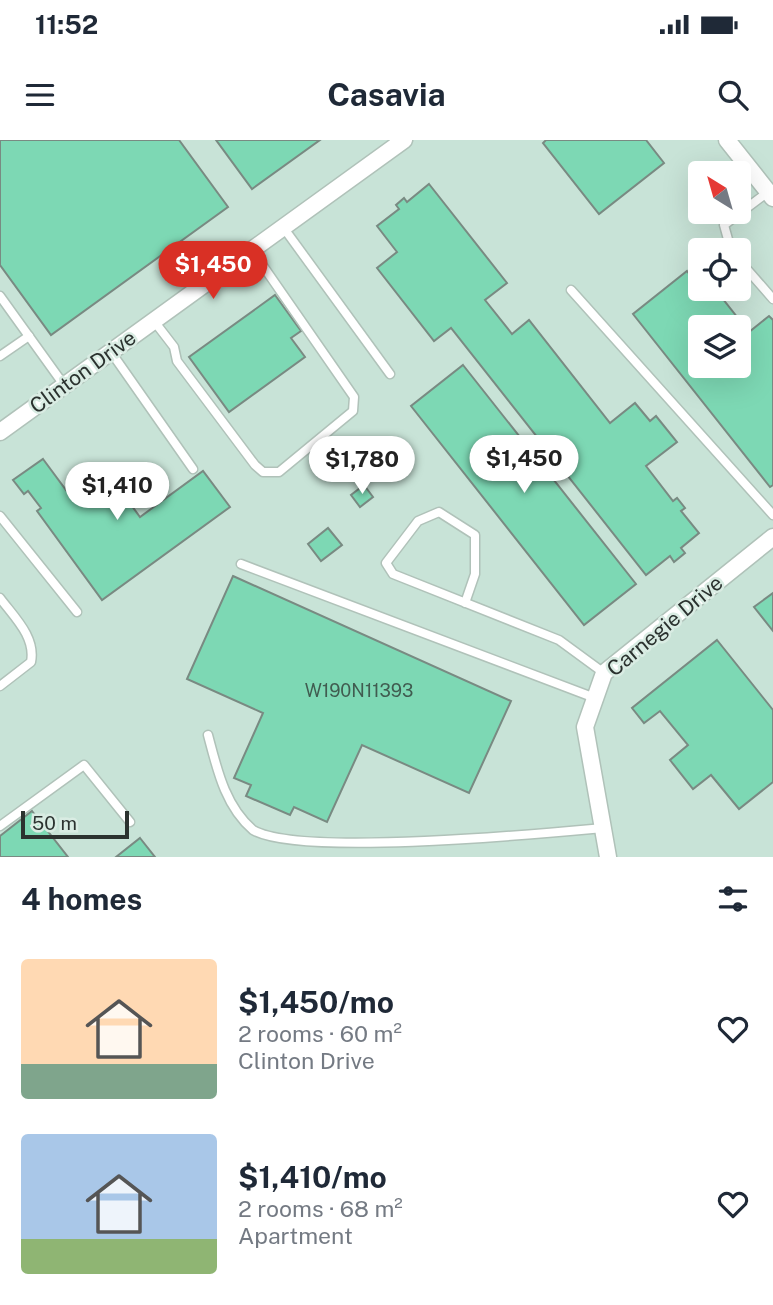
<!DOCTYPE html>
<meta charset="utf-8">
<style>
body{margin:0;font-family:"Public Sans",sans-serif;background:#f2f2f3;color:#1f2937;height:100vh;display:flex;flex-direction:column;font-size:26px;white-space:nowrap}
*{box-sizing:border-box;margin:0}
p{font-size:23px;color:#747a83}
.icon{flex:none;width:38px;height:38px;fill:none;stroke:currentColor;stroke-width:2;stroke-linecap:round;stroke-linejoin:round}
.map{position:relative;height:717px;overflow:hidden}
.drawer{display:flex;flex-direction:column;background:#fff;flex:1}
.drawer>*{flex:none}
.needle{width:46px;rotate:323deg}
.buttons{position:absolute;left:688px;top:21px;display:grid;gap:14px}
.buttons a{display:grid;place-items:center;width:63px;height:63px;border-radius:7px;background:#fff;box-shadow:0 7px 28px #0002;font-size:35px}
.scale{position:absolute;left:21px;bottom:18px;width:108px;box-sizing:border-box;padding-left:7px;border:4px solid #2b322f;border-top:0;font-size:19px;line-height:24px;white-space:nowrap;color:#2b322f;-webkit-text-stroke:5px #d9ece3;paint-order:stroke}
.price{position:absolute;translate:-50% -60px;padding:0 16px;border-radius:24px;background:#fff;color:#222;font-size:23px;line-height:46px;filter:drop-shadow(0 2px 4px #0008)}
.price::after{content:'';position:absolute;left:50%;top:42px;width:21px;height:16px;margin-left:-10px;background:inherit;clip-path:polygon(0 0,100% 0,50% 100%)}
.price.selected{background:#d93025;color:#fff}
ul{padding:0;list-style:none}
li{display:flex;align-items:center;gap:21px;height:175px;padding:0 21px}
li span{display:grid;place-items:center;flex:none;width:196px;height:140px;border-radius:7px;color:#555}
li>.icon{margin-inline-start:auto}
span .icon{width:84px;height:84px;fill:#fffc;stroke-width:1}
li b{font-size:30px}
h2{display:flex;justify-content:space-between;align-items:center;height:84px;padding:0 21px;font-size:30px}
.status{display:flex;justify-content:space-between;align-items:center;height:49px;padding:0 35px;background:#fff;direction:ltr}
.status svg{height:19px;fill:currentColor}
header{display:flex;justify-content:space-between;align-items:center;height:91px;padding:0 21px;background:#fff;font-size:32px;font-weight:700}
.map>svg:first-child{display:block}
</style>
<div class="status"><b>11:52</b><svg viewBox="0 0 49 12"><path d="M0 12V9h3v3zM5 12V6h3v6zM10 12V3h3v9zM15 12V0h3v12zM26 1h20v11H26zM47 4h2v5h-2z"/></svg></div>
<header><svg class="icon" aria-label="menu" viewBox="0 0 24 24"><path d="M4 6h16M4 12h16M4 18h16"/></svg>Casavia<svg class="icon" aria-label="search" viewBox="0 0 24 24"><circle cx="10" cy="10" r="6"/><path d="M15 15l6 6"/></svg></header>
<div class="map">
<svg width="773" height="717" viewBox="0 0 773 717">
<rect width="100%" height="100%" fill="#d9ece3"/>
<path fill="#c8e3d7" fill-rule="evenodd" d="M0,0H773V717H0ZM700,33H738V72H700ZM700,110H738V149H700ZM700,187H738V226H700Z"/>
<g fill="#7dd8b4" stroke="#798a82" stroke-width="2" fill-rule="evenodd">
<polygon points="0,0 179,0 228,67 51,195 0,125"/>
<polygon points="216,0 320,0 252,49"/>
<polygon points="546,0 646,0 664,23 599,74 543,3"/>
<polygon points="429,44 507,143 485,160 512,194 529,180 610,283 635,263 650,281 656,276 677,302 646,326 673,361 677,358 685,368 681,371 699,393 681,408 685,413 674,422 670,416 646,435 451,188 434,201 377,128 397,112 377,86 399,69 396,65 404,58 407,62"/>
<path d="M687,131L693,139L700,134V149H715L749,192L769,176L773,180V345L770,347L633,174ZM700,187H738V226H700Z"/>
<polygon points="275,155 301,191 291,198 305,217 229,272 189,217"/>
<polygon points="463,225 636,444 584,485 411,266"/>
<polygon points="43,319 66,350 101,324 140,377 203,331 230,367 102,460 37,371 41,368 28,351 24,354 13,340"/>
<polygon points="364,345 373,357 360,367 351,355"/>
<polygon points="328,388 342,405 321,421 308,404"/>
<polygon points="233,436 511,561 469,653 362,605 327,682 294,667 290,675 246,656 251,645 234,638 263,573 187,539"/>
<polygon points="773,453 773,491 754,467"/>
<polygon points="717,500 773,570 773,642 739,669 711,635 693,649 670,620 688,605 660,571 644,583 632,568"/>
<polygon points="32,671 68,717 0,717 0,696"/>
<polygon points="140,698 155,717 116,717"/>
</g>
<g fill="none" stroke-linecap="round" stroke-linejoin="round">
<g stroke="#b0c2b9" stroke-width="11">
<g id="service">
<polyline points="283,87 390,234"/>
<polyline points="731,110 724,85 768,52"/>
<polyline points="738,119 773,159"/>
<polyline points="571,150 773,375"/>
<polyline points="0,156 64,245"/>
<polyline points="154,181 174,207 177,221 255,325 263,332 279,332 353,271 354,257 252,110"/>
<polyline points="111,212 193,329"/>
<polyline points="0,216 29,196"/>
<polyline points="0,376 77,472"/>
<polyline points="241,424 595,558"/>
<path d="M0,458C14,477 36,497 31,522L0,546"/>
<polyline points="465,463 475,434 475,395 439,372 418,381 386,423 393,434 559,500 604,533"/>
<path d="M208,595C217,629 225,666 253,690C299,717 537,694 603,688"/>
<polyline points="0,686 84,625 130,682"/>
</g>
</g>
<g stroke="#b0c2b9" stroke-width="19">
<g id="minor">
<polyline points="727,0 773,58"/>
<polyline points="0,292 404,0"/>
<polyline points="608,717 585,587 604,533 773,397"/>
</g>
</g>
<use href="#service" stroke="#fff" stroke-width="8"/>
<use href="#minor" stroke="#fff" stroke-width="16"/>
</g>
<g text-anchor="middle" stroke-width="5" stroke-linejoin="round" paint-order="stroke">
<g font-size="18" fill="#405c50">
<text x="359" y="557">W190N11393</text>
</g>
<g font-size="21" fill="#2b322f" stroke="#d9ece3">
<text transform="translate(83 232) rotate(-36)" y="7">Clinton Drive</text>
<text transform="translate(665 486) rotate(-40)" y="7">Carnegie Drive</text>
</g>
</g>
</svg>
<div class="buttons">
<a><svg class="needle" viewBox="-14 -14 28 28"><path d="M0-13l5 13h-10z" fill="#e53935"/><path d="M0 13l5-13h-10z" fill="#747a83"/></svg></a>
<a><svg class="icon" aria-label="locate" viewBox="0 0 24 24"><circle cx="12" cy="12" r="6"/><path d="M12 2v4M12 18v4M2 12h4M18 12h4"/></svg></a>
<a><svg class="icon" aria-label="layers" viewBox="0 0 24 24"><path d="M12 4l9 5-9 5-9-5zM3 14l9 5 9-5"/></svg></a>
</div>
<div class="scale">50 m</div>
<b class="price selected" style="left:213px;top:161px">$1,450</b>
<b class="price" style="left:524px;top:355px">$1,450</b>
<b class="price" style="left:362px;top:356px">$1,780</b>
<b class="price" style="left:117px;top:382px">$1,410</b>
</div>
<section class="drawer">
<h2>4 homes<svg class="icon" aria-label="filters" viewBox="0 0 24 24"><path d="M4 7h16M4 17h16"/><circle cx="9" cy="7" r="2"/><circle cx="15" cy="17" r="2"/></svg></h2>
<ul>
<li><span style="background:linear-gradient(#ffd9b3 75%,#7fa58c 0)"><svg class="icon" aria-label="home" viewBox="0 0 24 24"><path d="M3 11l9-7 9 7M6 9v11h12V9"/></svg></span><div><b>$1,450/mo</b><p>2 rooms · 60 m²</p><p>Clinton Drive</p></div><svg class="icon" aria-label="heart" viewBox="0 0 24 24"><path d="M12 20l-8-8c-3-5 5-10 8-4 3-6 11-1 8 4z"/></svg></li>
<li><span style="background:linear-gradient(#a9c7e8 75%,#8fb573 0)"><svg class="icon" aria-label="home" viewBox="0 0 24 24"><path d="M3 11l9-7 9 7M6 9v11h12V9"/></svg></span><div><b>$1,410/mo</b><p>2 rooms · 68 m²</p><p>Apartment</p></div><svg class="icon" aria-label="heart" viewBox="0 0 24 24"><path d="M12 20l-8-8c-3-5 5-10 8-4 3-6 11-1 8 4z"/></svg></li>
</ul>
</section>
